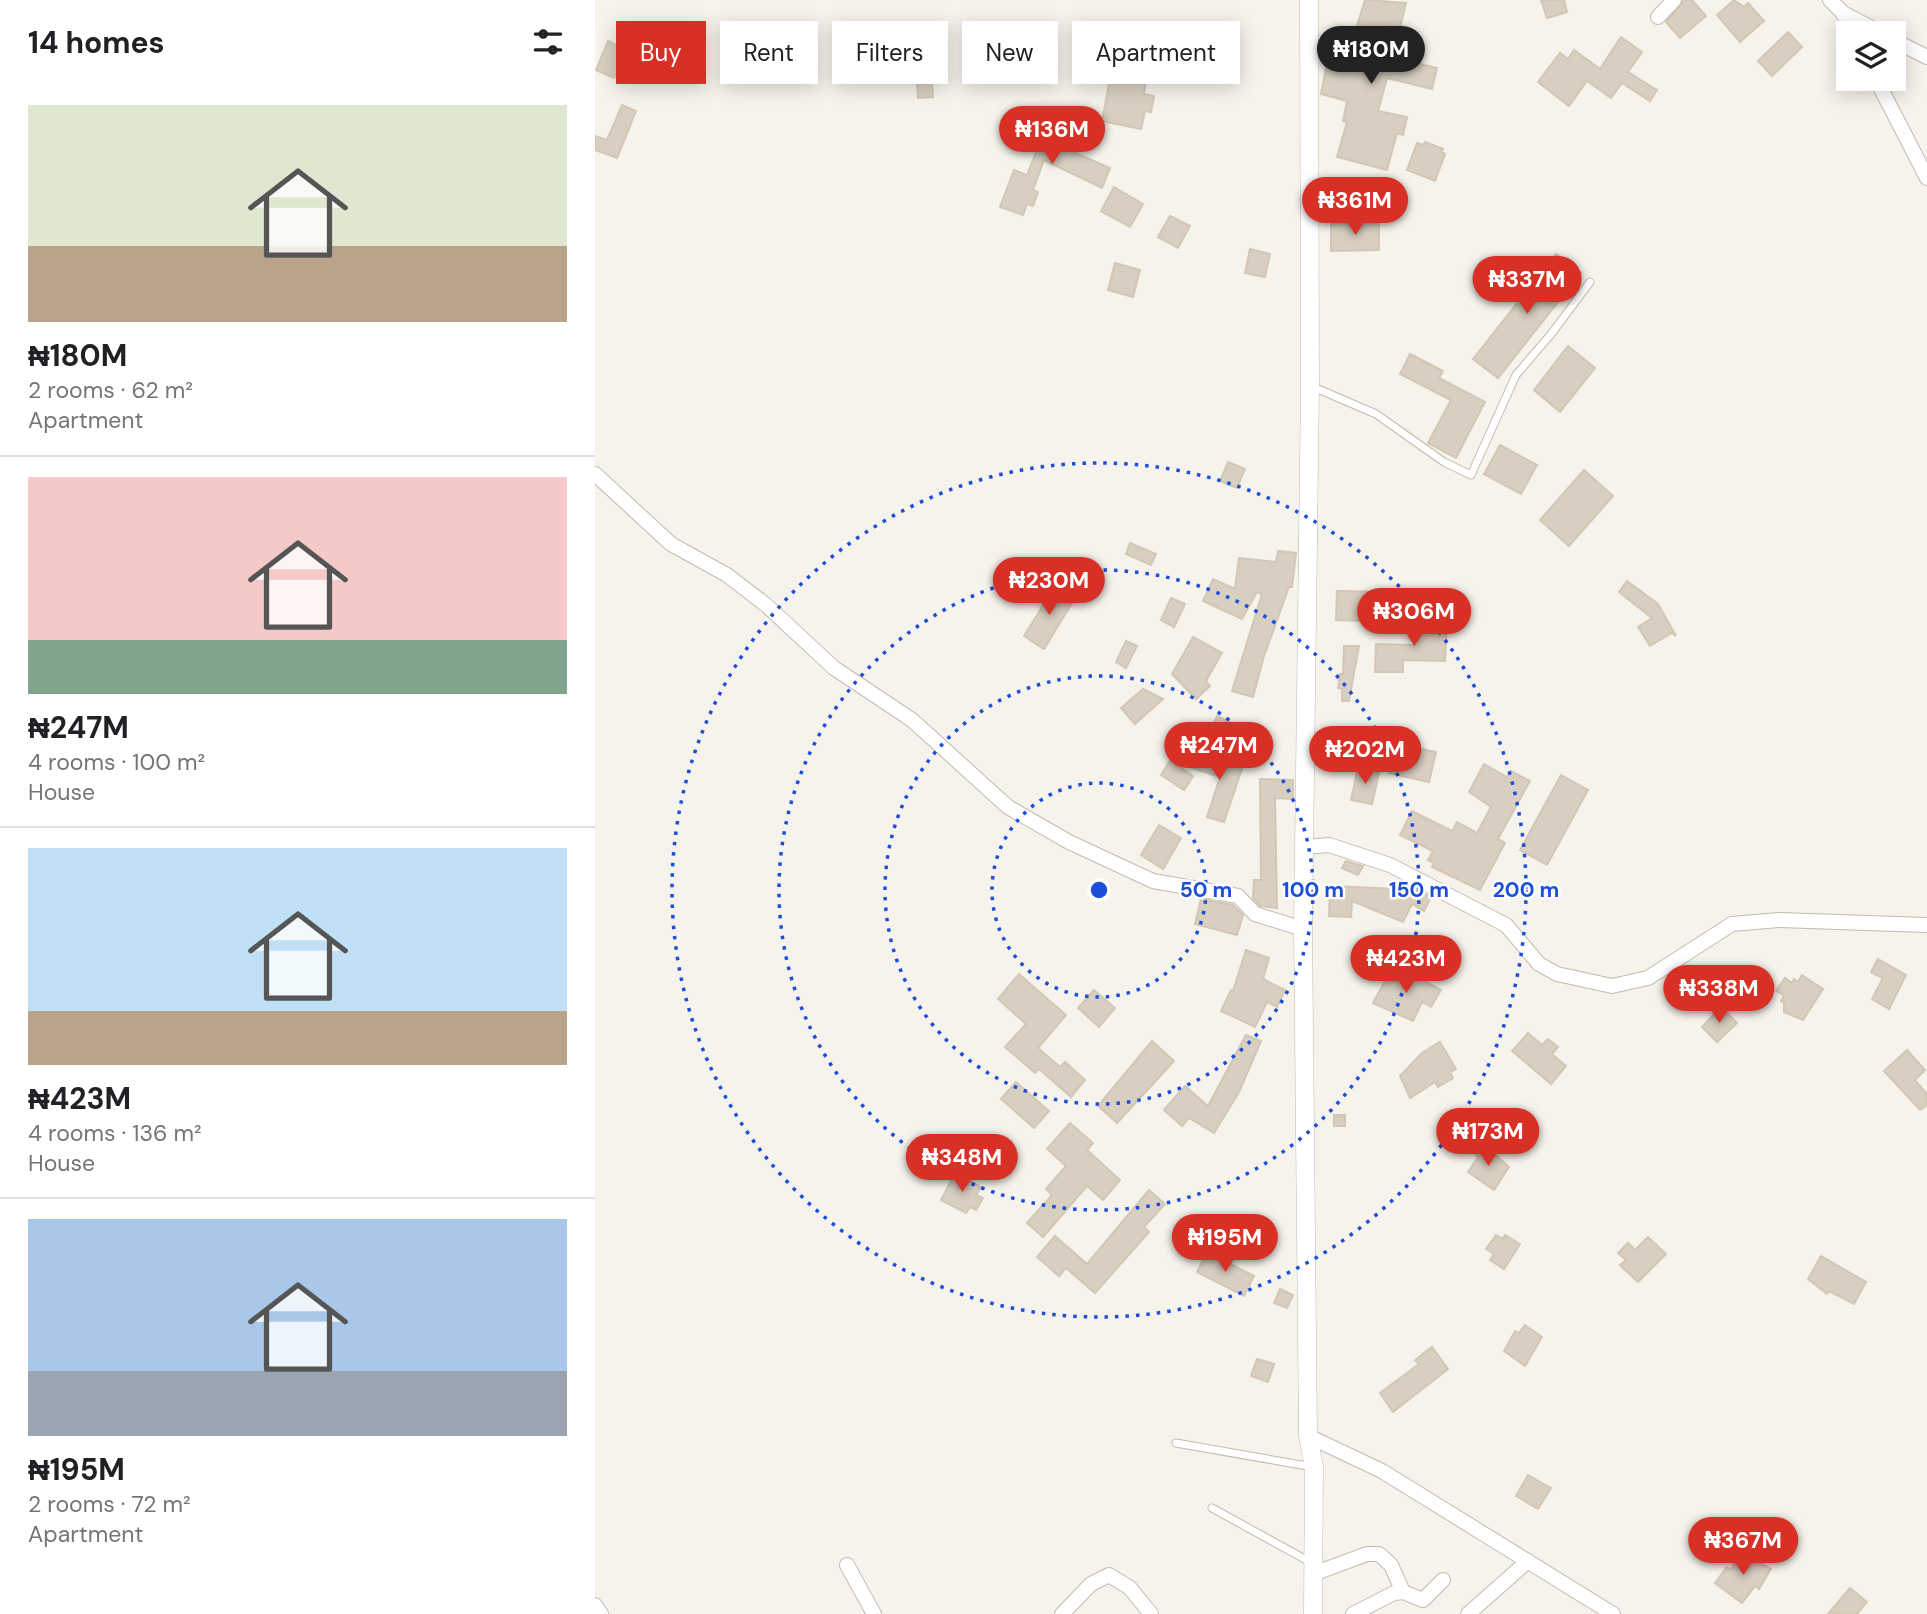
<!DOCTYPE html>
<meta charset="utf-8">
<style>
body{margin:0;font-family:"DM Sans",sans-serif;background:#f6f6f6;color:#202124;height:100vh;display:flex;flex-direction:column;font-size:26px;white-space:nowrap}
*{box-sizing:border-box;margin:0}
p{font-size:23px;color:#757577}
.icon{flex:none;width:38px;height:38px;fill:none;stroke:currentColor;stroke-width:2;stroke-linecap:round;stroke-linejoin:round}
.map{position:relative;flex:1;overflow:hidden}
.drawer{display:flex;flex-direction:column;background:#fff;width:595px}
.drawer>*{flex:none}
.hud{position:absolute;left:21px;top:21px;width:665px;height:63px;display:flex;gap:14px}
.buttons{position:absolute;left:1241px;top:21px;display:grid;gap:14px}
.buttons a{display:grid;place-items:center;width:70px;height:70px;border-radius:0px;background:#fff;box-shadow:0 4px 18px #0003;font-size:35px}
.price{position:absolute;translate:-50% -60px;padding:0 16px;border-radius:24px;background:#d93025;color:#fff;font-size:23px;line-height:46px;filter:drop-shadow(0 2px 4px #0008)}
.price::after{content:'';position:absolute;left:50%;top:42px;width:21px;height:16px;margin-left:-10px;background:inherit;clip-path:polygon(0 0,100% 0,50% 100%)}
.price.active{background:#222;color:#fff}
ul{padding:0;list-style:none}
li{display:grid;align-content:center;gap:14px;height:371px;padding:0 28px}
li+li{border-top:2px solid #e0e0e0}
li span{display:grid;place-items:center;height:217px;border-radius:0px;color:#555}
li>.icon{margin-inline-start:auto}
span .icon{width:126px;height:126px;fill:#fffc;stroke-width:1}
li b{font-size:30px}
h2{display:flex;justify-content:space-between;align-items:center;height:84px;padding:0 28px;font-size:30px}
.tag{padding:0 24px;border-radius:0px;background:#fff;box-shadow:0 4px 18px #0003;font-size:24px;line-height:63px}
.tag.active{background:#d93025;color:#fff}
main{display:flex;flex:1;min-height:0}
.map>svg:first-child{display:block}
</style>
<main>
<section class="drawer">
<h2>14 homes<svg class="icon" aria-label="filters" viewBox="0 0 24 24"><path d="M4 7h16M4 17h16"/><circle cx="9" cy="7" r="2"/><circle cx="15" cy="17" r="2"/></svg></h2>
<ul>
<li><span style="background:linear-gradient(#dfe7d0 65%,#b9a48a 0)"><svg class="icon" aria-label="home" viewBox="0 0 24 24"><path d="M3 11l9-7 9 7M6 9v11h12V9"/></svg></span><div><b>₦180M</b><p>2 rooms · 62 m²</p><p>Apartment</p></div></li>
<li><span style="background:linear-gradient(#f6c9c9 75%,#7fa58c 0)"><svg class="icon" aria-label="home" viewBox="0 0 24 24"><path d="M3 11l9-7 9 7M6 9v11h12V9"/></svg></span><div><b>₦247M</b><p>4 rooms · 100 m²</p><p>House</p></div></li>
<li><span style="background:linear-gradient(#bfe0f5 75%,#b9a48a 0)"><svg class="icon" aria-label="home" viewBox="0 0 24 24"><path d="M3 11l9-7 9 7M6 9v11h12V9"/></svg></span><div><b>₦423M</b><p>4 rooms · 136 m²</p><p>House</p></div></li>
<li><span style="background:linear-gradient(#a9c7e8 70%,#9aa5b1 0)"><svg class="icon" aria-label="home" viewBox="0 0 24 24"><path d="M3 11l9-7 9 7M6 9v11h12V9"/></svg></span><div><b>₦195M</b><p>2 rooms · 72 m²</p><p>Apartment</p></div></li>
</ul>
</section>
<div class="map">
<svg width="1332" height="1614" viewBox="0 0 1332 1614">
<rect width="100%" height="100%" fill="#f6f3ec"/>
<g fill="#d8cfc1" stroke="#d3c7b4" stroke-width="2">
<polygon points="770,0 811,3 805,28 793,25 784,54 842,68 837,89 792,78 783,111 812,117 808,135 802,133 792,170 742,157 752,122 748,121 752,101 726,94 735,47 754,52"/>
<polygon points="946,0 969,0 972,12 952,18"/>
<polygon points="1089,0 1097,0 1111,16 1085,38 1071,22"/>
<polygon points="1139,0 1149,7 1153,3 1169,21 1145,42 1122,15"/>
<polygon points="1193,32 1207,47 1177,76 1163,61"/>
<polygon points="1026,37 1047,52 1033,72 1062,90 1055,101 1027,83 1016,98 992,81 974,106 943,82 965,53 973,59 979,50 1005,69"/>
<polygon points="13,41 32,50 19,78 1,70"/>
<polygon points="516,73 551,80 549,94 559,96 556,112 550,111 546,129 507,121"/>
<polygon points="337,82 338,97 323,98 322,83"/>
<polygon points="27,105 41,111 22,158 0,150 0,136 12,140"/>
<polygon points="455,117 485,129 476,151 515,168 507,188 449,160 438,190 443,192 438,206 432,204 428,215 405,207 419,170 432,175"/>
<polygon points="830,142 848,149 846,152 850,154 840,181 812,170 822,143 828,145"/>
<polygon points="519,187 548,204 535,227 506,211"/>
<polygon points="575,216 595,226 583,248 563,237"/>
<polygon points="736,224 784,224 784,250 736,251"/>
<polygon points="655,249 675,254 670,277 650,273"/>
<polygon points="961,254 986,273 903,378 878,359"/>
<polygon points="520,263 545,270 538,297 513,290"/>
<polygon points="973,346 1000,368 965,412 939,390"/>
<polygon points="815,354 848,371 844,378 890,402 861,458 833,443 856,400 805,374"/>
<polygon points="905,445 942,465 926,494 889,474"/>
<polygon points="633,462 650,469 642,488 625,481"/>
<polygon points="989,470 1018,496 974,546 945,520"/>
<polygon points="535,543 561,554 556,565 531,554"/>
<polygon points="683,551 701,553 697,587 694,587 669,656 658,697 637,691 667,594 662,592 647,619 608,601 618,579 640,589 644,558 681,562"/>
<polygon points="1032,581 1063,604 1081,636 1077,633 1055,646 1043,627 1057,618 1024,592"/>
<polygon points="460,586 480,598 449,649 429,636"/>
<polygon points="742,591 812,592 811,620 782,619 782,602 772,601 766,621 741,620"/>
<polygon points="576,598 590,604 579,627 566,620"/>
<polygon points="824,620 852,621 850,661 808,660 808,672 780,672 781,644 823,645"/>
<polygon points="598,637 627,653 611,681 615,686 601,699 577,674"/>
<polygon points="531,641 542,646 531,668 521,662"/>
<polygon points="749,646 764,646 754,701 747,701 747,689 743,688 745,674 748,674"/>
<polygon points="548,689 568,699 540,724 526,708"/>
<polygon points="622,716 659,734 650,752 614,734"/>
<polygon points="808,745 841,752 834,782 794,773 799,751 806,752"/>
<polygon points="600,750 648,766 629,822 612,817 625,777 595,767"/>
<polygon points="575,761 598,776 589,790 566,775"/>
<polygon points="889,764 912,777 916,771 935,781 903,839 910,843 885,890 837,867 839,863 833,860 838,851 805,835 817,811 857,831 862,822 882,833 896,807 874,792"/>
<polygon points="763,768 784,773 777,804 756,800"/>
<polygon points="966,775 993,790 952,865 925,850"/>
<polygon points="665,779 698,780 698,799 680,798 682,908 665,906 658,898 659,880 666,880"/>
<polygon points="564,825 586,838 568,869 546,855"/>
<polygon points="751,861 768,866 763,875 747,868"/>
<polygon points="807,882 836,897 829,911 817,904 808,922 757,901 756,917 734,916 735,886 804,889"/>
<polygon points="606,899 638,905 648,915 642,935 600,924"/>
<polygon points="651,950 674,958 668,979 690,990 682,1007 672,1002 660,1027 626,1011 636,990 638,991"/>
<polygon points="1283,959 1311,975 1294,1009 1277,999 1288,978 1276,972"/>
<polygon points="809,970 846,990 836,1007 827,1002 818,1021 778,1003 793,975 804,980"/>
<polygon points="424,974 471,1015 443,1048 465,1067 470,1062 490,1080 476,1097 444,1069 440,1073 410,1047 431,1024 403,999"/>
<polygon points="1207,975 1228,989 1208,1020 1189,1012 1189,1003 1186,1001 1189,995 1181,991 1190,978 1197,983 1199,979 1203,982"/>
<polygon points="499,990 520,1008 504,1027 483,1008"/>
<polygon points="1126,1007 1142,1023 1122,1042 1107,1027"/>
<polygon points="933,1033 947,1045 953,1039 963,1047 957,1054 971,1066 956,1084 917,1051"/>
<polygon points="651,1035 666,1041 644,1092 619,1133 594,1118 587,1126 569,1110 590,1086 613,1106"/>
<polygon points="557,1041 579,1061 522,1123 503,1106"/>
<polygon points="845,1042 861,1069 855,1072 858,1078 843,1087 840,1082 815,1098 805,1076 827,1053"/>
<polygon points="1312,1050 1330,1070 1320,1080 1332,1094 1332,1105 1325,1110 1289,1071"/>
<polygon points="421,1082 454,1111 439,1128 406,1099"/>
<rect x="739" y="1115" width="11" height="11"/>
<polygon points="475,1123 498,1143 492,1150 525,1180 508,1200 492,1186 448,1237 432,1223 457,1195 451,1189 471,1166 452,1149"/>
<polygon points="888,1144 914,1167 899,1190 873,1172 883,1157 880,1154"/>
<polygon points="360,1173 386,1187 381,1195 388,1198 381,1210 375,1207 371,1213 346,1200"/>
<polygon points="554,1190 570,1204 549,1227 554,1232 500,1293 471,1268 464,1276 442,1257 460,1236 492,1264"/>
<polygon points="901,1235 908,1239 910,1235 925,1244 909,1269 895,1260 899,1254 891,1249"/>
<polygon points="1053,1237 1071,1254 1043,1282 1025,1265 1031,1260 1023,1253 1033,1243 1040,1250"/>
<polygon points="612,1252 659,1276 649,1296 602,1272"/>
<polygon points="1226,1256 1271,1282 1259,1304 1234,1291 1232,1294 1213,1279"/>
<polygon points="685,1289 698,1295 692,1308 679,1303"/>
<polygon points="930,1325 947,1337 930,1366 909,1351 920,1331 924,1333"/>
<polygon points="837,1347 853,1369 798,1412 785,1393 824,1364 820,1360"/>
<polygon points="662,1359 679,1364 673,1382 656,1376"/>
<polygon points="933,1475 956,1488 943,1509 921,1496"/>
<polygon points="1145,1552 1176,1569 1164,1589 1160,1586 1147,1603 1120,1583 1132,1567 1136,1570"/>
<polygon points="1255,1588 1272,1602 1262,1614 1233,1614"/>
</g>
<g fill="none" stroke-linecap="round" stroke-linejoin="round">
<g stroke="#c2bbae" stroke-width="9">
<g id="service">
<polyline points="716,386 781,414 849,462 876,475 921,375 957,333 995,282"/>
<polyline points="581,1443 718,1467"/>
<polyline points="617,1508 717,1563"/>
</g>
</g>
<g stroke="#c2bbae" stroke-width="16">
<g id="minor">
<polyline points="1235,0 1248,13 1258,33"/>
<polyline points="1248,13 1286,33"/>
<polyline points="1063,17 1079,0"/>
<polyline points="1298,40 1332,57"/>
<polyline points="1281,79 1332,178"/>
<polyline points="0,474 76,544 132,575 171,605 239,668 317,720 413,807 474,842 558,881 643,896 660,914 708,929"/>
<polyline points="711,847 734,845 795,865 911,925 944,964 962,974 1017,986 1053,978 1137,924 1184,920 1332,925"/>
<polyline points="713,1436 787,1471 1018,1614"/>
<polyline points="252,1565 279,1614"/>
<polyline points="718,1574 772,1554 784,1554 796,1565 808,1592"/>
<polyline points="0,1605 6,1614"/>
<polyline points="467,1614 496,1584 514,1575 535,1588 556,1614"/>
<polyline points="758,1614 799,1593 808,1592 828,1600 848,1580"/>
<polyline points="873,1614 933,1561"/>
</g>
</g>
<g stroke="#c2bbae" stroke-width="19">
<polyline id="tertiary" points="714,0 715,386 708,929 713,1436 719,1467 718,1614"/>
</g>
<use href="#service" stroke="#fff" stroke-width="7"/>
<use href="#minor" stroke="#fff" stroke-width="14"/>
<use href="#tertiary" stroke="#fff" stroke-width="18"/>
</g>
<g fill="none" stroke="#1d4ed8" stroke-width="3.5" stroke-dasharray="3.5 7">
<circle cx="504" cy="890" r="107"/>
<circle cx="504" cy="890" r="214"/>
<circle cx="504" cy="890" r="320"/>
<circle cx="504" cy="890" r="427"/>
</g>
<circle cx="504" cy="890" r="10" fill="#1d4ed8" stroke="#fff" stroke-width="3.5"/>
<g font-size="21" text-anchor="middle" font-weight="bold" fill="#1d4ed8" stroke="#fff" stroke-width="5" stroke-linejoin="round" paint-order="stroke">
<text x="611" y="897">50 m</text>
<text x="718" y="897">100 m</text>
<text x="824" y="897">150 m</text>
<text x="931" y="897">200 m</text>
</g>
</svg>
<div class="buttons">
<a><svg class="icon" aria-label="layers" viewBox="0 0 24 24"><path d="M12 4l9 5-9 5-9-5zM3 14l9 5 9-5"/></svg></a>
</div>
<b class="price active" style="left:776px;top:86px">₦180M</b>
<b class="price" style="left:457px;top:166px">₦136M</b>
<b class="price" style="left:760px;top:237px">₦361M</b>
<b class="price" style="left:932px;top:316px">₦337M</b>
<b class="price" style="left:454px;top:617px">₦230M</b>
<b class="price" style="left:819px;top:648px">₦306M</b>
<b class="price" style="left:624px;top:782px">₦247M</b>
<b class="price" style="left:770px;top:786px">₦202M</b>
<b class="price" style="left:811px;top:995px">₦423M</b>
<b class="price" style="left:1124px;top:1025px">₦338M</b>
<b class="price" style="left:893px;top:1168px">₦173M</b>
<b class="price" style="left:367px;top:1194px">₦348M</b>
<b class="price" style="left:630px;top:1274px">₦195M</b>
<b class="price" style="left:1148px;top:1577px">₦367M</b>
<div class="hud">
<a class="tag active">Buy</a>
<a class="tag">Rent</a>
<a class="tag">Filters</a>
<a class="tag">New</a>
<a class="tag">Apartment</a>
</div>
</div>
</main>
